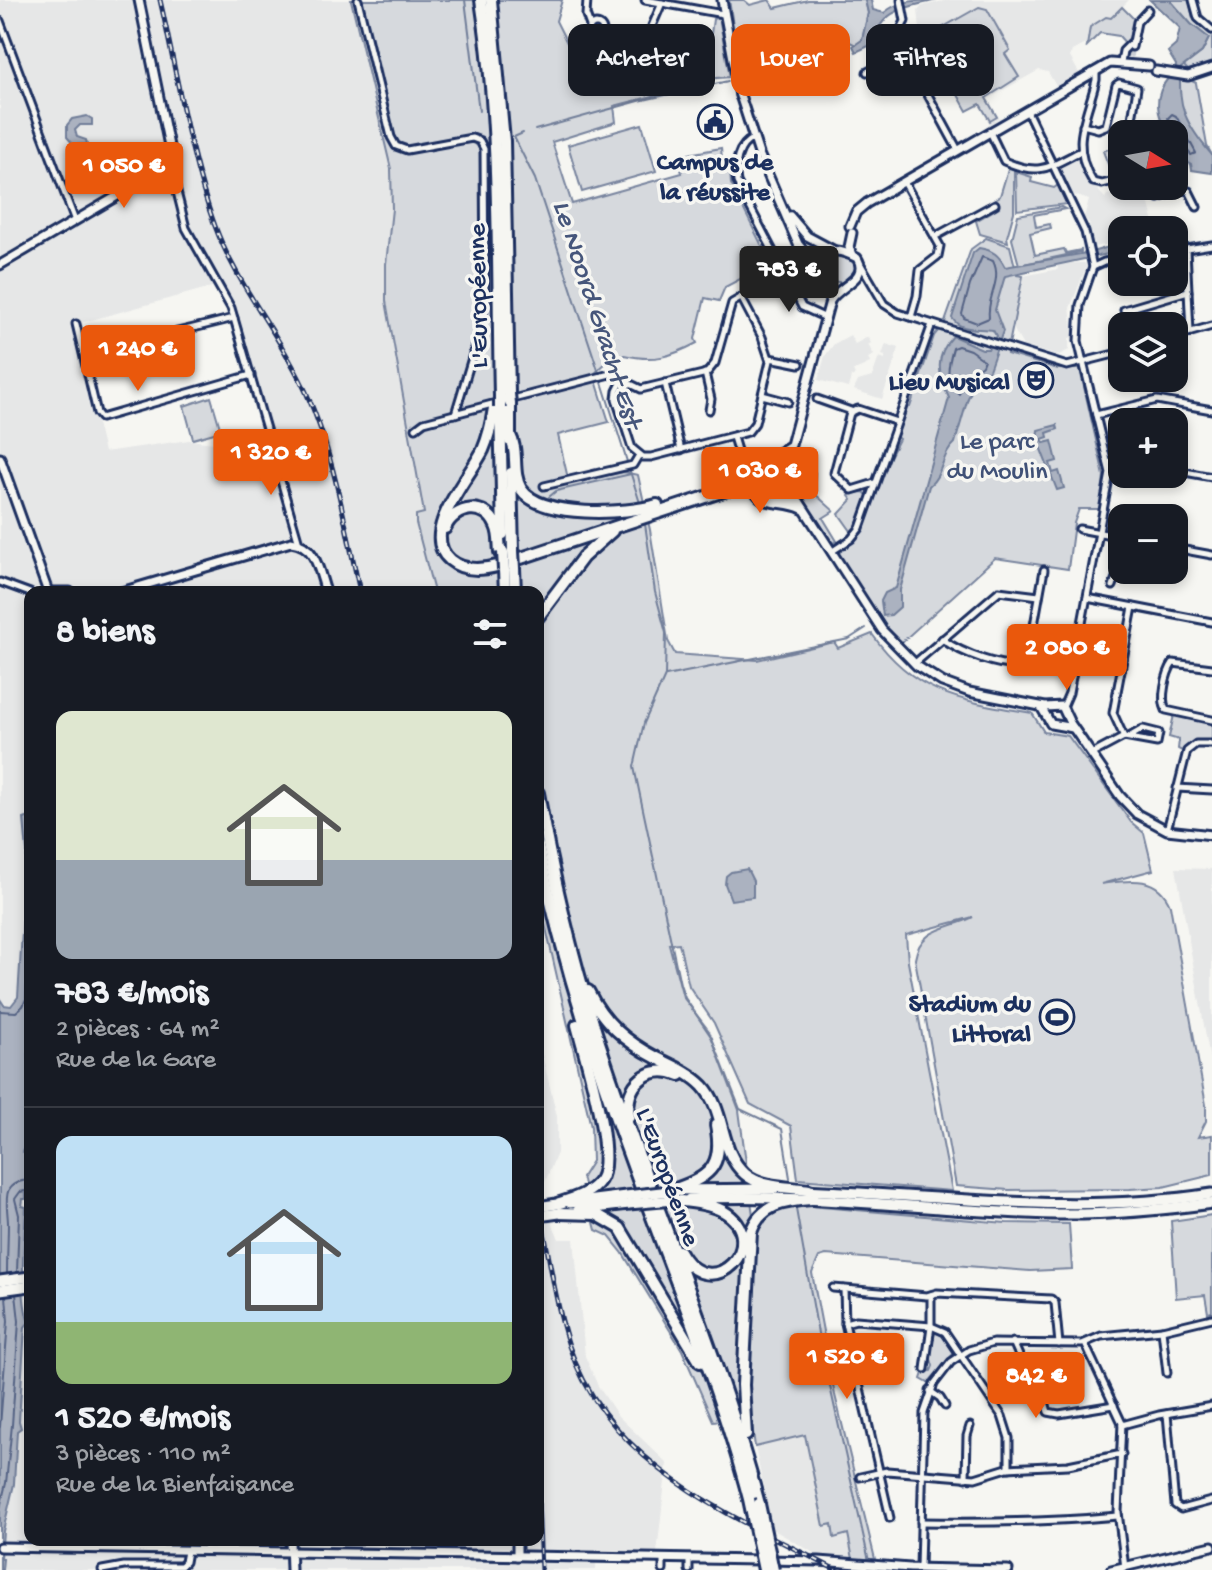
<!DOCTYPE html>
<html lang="fr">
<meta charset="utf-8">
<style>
body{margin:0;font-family:"Gochi Hand",sans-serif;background:#20242c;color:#f1f3f6;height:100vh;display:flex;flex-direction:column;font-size:30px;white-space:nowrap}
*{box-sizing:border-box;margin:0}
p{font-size:26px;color:#9ea1a6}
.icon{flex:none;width:44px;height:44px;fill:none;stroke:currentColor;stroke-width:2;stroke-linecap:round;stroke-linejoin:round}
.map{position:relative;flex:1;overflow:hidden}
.panel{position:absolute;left:24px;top:586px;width:520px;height:960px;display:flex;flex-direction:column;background:#171b24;border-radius:16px;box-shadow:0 4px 12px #0003}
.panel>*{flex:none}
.hud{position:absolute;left:568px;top:24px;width:524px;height:72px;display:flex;gap:16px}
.needle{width:52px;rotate:101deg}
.tools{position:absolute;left:1108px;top:120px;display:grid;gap:16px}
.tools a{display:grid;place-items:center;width:80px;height:80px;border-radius:16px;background:#171b24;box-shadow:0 4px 12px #0003;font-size:40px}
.price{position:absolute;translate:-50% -68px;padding:0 18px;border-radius:8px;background:#ea580c;color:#fff;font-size:26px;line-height:52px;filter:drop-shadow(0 2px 4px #0008)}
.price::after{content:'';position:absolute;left:50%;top:48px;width:24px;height:18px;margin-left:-12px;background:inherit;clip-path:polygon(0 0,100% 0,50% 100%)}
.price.on{background:#222;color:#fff}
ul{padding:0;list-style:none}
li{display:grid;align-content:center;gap:16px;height:424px;padding:0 32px}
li+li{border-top:2px solid #363941}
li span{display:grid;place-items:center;height:248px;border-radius:16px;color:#555}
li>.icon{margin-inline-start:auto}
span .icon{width:144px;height:144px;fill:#fffc;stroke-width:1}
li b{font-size:34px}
h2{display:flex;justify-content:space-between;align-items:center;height:96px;padding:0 32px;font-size:34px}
.pill{padding:0 28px;border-radius:16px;background:#171b24;box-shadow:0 4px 12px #0003;font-size:28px;line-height:72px}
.pill.on{background:#ea580c;color:#fff}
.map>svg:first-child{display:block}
</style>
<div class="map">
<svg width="1212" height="1570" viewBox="0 0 1212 1570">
<rect width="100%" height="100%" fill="#f6f6f2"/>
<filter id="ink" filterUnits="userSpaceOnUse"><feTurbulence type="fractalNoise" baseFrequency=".0125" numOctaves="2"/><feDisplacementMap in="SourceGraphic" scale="16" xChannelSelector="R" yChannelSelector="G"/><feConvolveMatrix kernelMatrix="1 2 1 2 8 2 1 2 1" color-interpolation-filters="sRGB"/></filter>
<g filter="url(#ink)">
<g fill="#e6e7e7" fill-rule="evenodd">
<path d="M0,0H351L391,169L392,209L386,264V301L424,514L416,523L434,592H30V817L24,819L27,852L18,997L13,1005L8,1006L0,999ZM215,286L229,312L265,437L231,445L189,440L104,452L73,325Z"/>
<polygon points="948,0 1129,0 1111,18 1090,27 1087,43 1072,51 1070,57 1079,73 1056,86 1048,72 1039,70 1016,83 988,99 999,118 990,124 979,105 967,112 952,85 936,94 907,41 920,30 918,10 922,6"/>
<polygon points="1076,157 1080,159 1088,180 1105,198 1107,195 1139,186 1141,193 1146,192 1155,228 1161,230 1122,230 1122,242 1093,247 1089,223 1084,217 1089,200 1071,194 1059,168 1063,167 1062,163"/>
<polygon points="1067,263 1084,263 1087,265 1070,308 1074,337 1069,338 1069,350 1057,356 1023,346 1012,326 1023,276 1058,269 1057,266"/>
<polygon points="850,335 855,344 868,337 871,343 868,345 874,355 868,358 870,363 853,371 855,375 851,377 848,388 818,380 825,356 834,344"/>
<polygon points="886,344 899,348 882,399 854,390 858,381 872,377 879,357 885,359 885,356 882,355"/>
<polygon points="1176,868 1212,869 1212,1070"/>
<polygon points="538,1038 557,1116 557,1153 542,1189 545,1206 559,1239 574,1239 585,1356 598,1386 618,1416 667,1463 656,1562 596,1561 596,1570 2,1570 3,1531 14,1483 25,1326 28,1320 25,1313 24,1297 26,1208 22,1207 27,1153 23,1153 24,1146 30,1089 30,1540 538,1540"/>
<polygon points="805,1434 824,1526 832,1524 848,1534 853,1559 823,1558 772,1529 755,1447"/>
</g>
<g fill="#d6d9dd" stroke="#78849e" stroke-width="2">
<path d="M351,0H562L556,21L577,63H607L608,46H631L633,51L666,48L668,42C685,33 694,39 711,34L713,19L719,17L730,77L690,80L675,84L669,92L614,106L616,122L552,142L572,204L682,173L678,156L721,148L722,159H729L731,184L773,268L747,280L742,278L725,287L719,301L705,298L695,339L697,343C670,357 654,362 624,355L616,365L608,361L594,374L609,422L558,435L569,483L624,472L638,475L650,530L668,641L675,654L757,660L834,642L838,648L872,634C916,696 962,701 1032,713L1044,732L1068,736L1131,822L1144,833L1153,870L1101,884C1129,880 1157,874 1170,905L1206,1105V1121L1198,1137L1212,1135V1175L1163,1187L1130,1189L1009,1190L956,1186L915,959C920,927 950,929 973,917L906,935L908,962L952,1191L798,1179L791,1126L750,1104L714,1023L689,986L679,943L669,944L683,997L709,1031L739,1110L756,1238C762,1216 776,1207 798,1205L1006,1223L1069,1224L1072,1269L1030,1271L826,1255L819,1257L812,1273L835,1395L875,1559H853L848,1534L834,1538L832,1524L824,1526L805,1435L755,1447L751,1417L713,1421L682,1350L622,1252L609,1236L596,1230L582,1177L592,1161L591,1127L538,893V592H434L416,523V515L424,513L386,301V264L392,209L391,169Z"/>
<polygon points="729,0 744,0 750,5 769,0 775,8 808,0 865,0 868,13 862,40 856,45 848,41 740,69"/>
<polygon points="1170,0 1189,0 1193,18 1212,35 1212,63 1203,69 1188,70 1184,66 1202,52 1209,38 1191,24"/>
<polygon points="979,7 987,9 1010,50 1005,54 1019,77 986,98 997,117 990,121 980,104 967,111 952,84 937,92 910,45 911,40 921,30 938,30"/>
<polygon points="1122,7 1134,19 1129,39 1132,40 1127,45 1119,36 1100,33 1087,46 1090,27 1106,17 1111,18"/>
<polygon points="1188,79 1196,83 1207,146 1212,155 1196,137 1182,110 1179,102 1180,81"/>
<polygon points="642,124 656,171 582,192 568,145"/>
<polygon points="1122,144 1122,174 1113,177 1103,151"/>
<polygon points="1009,166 1014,168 1014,212 1007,237 1008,242 980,234 976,221 999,207 995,199 1000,196"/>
<polygon points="1016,172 1032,177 1031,182 1054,188 1058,185 1067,204 1017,210"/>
<polygon points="1061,207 1065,209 1034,215 1036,227 1050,224 1051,228 1030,233 1035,255 1064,249 1066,253 1081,250 1081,252 1019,265 1012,239 1018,215"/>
<polygon points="986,238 1010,246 1017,275 1023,276 1007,354 1058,369 1080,369 1104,476 1100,509 1079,509 1074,523 1068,569 995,558 902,642 886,627 838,553 862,533 886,465 899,439 895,436 906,406 910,407 934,336 945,322 971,249"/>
<path d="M831,254L855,261L859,271C849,280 844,286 831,280L822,262Z"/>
<polygon points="211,397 221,431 193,439 184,406"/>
<polygon points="784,453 782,475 791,497 773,496 761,483 762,466"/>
<polygon points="815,473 813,492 834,511 823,518 837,541 833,543 804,500 807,474"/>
<polygon points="864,492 868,496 856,526 851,531 839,514 852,500 849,496 851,493"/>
<path d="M1174,715L1212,722V741C1199,739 1191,741 1182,751L1178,749L1179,740L1169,737Z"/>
<polygon points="1212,1215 1212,1312 1208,1313 1205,1295 1176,1298 1171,1221"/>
<polygon points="935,1332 943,1336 954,1353 928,1383 921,1379 923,1373 931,1371 933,1366 930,1356"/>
</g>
<g fill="#abb2c0" stroke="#717e99" stroke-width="2">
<path d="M865,0H871L873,10L884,13C898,0 919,0 937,0C906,8 881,8 873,44L856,52L853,46L862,40L868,13Z"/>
<path d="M1150,0H1170L1191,24L1209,38L1202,52L1181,68C1176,106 1187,126 1212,155V173L1192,170L1191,164C1178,157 1174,148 1174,134H1168C1156,114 1153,96 1169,77L1174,78L1176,65L1168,52L1176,45L1180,28Z"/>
<polygon points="87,116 92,119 92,125 80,125 75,130 77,137 86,140 87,144 74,145 67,137 67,125 72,119"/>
<path d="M1122,243V251L1005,276L995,310L1003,331L989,370L976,380L968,398L955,443C941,455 943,475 929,486L900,590V607L891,615L883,616L881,601L885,593L896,588L949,398C938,375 934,356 953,336L982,349H988L996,336L993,330C978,327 962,333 952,318L973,253L979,248C993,250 999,255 1005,267L1092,252Z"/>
<polygon points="1057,425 1058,429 1047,433 1048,437 1042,439 1044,443 1052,441 1057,461 1050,463 1053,473 1059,471 1064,488 1057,490 1037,439 1038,430"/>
<path d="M30,817V1027L28,1037L30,1089L27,1146L24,1147L23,1152L27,1153L26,1199H23L22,1206L26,1207C25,1238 18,1295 29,1322L25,1327L19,1421L21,1428L17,1431L14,1484L3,1531L1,1559H3L2,1570H0V999L4,1005L11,1006L18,997L27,852L24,819Z"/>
<polygon points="747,869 753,881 753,897 731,900 725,884 726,876 731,872"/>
</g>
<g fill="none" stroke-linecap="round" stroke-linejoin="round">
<g stroke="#556385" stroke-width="2">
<polyline points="1174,134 1168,118 1172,114 1176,116 1196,153 1191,155 1184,146 1174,142"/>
<path d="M982,257L993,261C1003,280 986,298 989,318L977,323L964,318L962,314L970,285Z"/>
<path d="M958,346L970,350L984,360L982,365L970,375L959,394C944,380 948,366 953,348Z"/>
<polyline points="0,1011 16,1012 23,1006 26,999 30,938"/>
<polyline points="17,1272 19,1215 15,1199 20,1192 30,1190"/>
<path d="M7,1274C7,1256 8,1239 8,1222C7,1200 0,1182 30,1180"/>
<polyline points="0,1427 8,1321 6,1296"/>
<polyline points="0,1508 6,1483 12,1425 19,1321 16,1294"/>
</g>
<g stroke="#717e99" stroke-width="2">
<polyline points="465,0 479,111"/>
<polyline points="535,130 639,101 728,81"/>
<polyline points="523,133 514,137 535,179 599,373"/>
<polyline points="601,379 640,503"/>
<polyline points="549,497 556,491 631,474"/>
<polyline points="645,524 655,592 666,633 665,676 644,723 634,767 680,984 685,998 712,1038 740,1109 782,1129 790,1178"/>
<polyline points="666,676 849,639 866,628"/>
<polyline points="796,1209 818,1333 869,1561"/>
</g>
<polyline stroke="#caced4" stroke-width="5" stroke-dasharray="5 2.5" stroke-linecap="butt" points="1130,57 1132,47"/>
<g stroke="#1b2f5e" stroke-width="11">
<g id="minor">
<polyline points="358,0 391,137 396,146 407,150 472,138 480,141 484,149 485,301 480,331 455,414"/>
<polyline points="587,0 586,15 590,26"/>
<polyline points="645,0 723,14"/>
<polyline points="901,0 905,21 897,37 897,45 909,60 958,150"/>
<polyline points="1193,0 1198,18 1212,30"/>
<polyline points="0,21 75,221"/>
<circle cx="596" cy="31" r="7"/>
<polyline points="653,45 652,26 662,3"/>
<polyline points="1132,47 1137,22 1148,10"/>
<polyline points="1121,62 1123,51 1132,42"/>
<path d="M1096,71V80C1087,118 1069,144 1093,182L1102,184L1122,179"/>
<polyline points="867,72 903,53"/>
<polyline points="1027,111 1085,232 1093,267 1080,305 1078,341 1110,473 1069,693 1063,707"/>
<polyline points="1083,125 1098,129 1106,126 1116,85 1119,83 1137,88 1132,119 1140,134"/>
<path d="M990,132L1004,161C1040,177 1049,167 1081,151"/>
<path d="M754,138C737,145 734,166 737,182L802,307L826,318"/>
<polyline points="158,172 176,188 186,228 231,308 299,543"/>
<polyline points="904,182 940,246 938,256 920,270 917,296 911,317"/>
<polyline points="1147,186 1158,198 1181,190 1189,191 1197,207"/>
<polyline points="936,236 995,204"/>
<polyline points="1186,249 1190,332"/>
<polyline points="1174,251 1212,245"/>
<polyline points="860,263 884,304 898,313 1067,366 1122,352"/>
<polyline points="1093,267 1104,262 1122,259"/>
<polyline points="1124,310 1188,291"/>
<polyline points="76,324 97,413 101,418 251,375"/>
<polyline points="1174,337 1212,326"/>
<polyline points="84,355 234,318"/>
<polyline points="770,358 800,364"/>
<polyline points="705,373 711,399 709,410"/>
<polyline points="623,379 617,391 616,399 632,448 643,457 651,457 748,432 755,423 770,361 762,337 741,297"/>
<polyline points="665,383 681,450"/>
<polyline points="762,395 788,402"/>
<polyline points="817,399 851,411"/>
<polyline points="509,400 610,374 641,389 707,373 715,363 732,303 784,273"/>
<polyline points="1096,415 1157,400 1212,410"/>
<polyline points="416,428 424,422 496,403"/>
<polyline points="733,437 742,467"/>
<polyline points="1108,463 1122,460"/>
<polyline points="1174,470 1212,477"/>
<polyline points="875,483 852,490 834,473 850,413 858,409 897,422"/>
<polyline points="544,486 633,465 639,455"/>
<polyline points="1079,529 1122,537"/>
<polyline points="1174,548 1212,555"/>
<polyline points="831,552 851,539 860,528 932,324"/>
<polyline points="1044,570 1027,664 1033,669 1072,677"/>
<polyline points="0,582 30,593"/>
<polyline points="1113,586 1122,560"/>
<polyline points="1087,598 1212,622"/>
<path d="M942,639C961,653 1004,670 1027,664"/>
<polyline points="914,664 999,591 1039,596"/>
<path d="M1212,668L1173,663C1166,673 1160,699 1166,710L1212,720"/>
<polyline points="1124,737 1113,713 1133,607"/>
<polyline points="1124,737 1157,743 1159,733 1143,729 1129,737"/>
<polyline points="1092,754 1124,737"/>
<polyline points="1177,788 1212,790"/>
<polyline points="1167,830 1187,751 1196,744 1212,744"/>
<polyline points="833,1288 927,1296 937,1293 1051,1299 1055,1303 1059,1344"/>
<polyline points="844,1289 845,1323 890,1518"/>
<polyline points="845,1323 856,1320 931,1326 945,1332 1002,1416 1009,1438 1009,1468"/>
<polyline points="1162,1330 1167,1373"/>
<path d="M1013,1342L1024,1367C1047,1376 1041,1392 1048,1412L1059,1414L1114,1405"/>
<polyline points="1085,1344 1122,1423 1118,1512 1125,1568"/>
<polyline points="925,1369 931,1326 931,1295"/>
<polyline points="857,1377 882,1371 891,1373"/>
<polyline points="930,1391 940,1398 945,1406"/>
<polyline points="1167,1414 1175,1505 1181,1509 1211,1501"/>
<polyline points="1122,1425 1159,1415 1212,1406"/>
<polyline points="860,1477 887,1471 975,1478 1007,1468 1068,1465 1122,1454"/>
<polyline points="966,1478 967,1436 970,1426"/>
<path d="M921,1522C987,1523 1052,1522 1118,1516"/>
<polyline points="663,1558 663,1570"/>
<polyline points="689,1559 689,1570"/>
<polyline points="920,1568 924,1413 934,1384 951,1362 969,1350 993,1343 1082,1344 1101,1336 1162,1330 1212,1318"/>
<polyline points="102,1570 124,1566 181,1566 185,1562 187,1551"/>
</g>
</g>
<g stroke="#1b2f5e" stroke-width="13">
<g id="tertiary">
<polyline points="722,0 740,96"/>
<polyline points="1156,71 1188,76 1212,68"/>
<polyline points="740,95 759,154 798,244 819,269"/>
<polyline points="790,216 807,236 833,250"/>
<polyline points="850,226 856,212 867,203 1110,63 1149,66"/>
<polyline points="852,233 849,247 852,255"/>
<polyline points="0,265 158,172 168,162 169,146 139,0"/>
<path d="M830,301L820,262C827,245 844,251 857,258C870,279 839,285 830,301L791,445L762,463C755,478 760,497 779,499C787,500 791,498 799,501L882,630L917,666L942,682L969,692L1045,707L1062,706L1070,723L1120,796L1137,814L1167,830L1212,835"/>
<polyline points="0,458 48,592"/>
<path d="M755,468C745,512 781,498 802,509"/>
<polyline points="732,483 756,479"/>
<polyline points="733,488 759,484"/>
<polyline points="48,592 70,592"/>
<path d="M121,592L291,542C317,545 319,572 326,592"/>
<polyline points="1041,707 1051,724 1073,728"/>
<polyline points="290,1540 291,1570"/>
<polyline points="517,1540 517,1556"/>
<polyline points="0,1547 819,1561 910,1568 1008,1570"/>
<polyline points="1111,1570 1212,1546"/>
</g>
</g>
<g stroke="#1b2f5e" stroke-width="15">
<g id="trunk">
<polyline points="677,1190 774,1189"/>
<path d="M805,1190C941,1196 1076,1215 1212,1194"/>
<path d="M689,1199C811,1192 932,1212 1054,1214C1107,1215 1160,1210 1212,1203"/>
<polyline points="570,1203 626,1196"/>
<polyline points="578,1210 629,1204"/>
<polyline points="0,1281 30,1277"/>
<polyline points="0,1290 30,1286"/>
</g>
</g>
<g stroke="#1b2f5e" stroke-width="16">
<g id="motorway">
<path d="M481,0C501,131 497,264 500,396"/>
<polyline points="491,0 504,141 509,394"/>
<polyline points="510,403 510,441"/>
<path d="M494,408C492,422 489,436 483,450C470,477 418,533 450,560C463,571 482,570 497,566L733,488"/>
<polyline points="500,408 503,534"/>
<path d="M510,435C519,452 511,472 521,489C541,519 627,514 657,505"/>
<polyline points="511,473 513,551"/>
<path d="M445,528C454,506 486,501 496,526C500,534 499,544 500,553"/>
<polyline points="514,568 515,592"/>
<polyline points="504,570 505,592"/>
<polyline points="538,617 583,557 612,531"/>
<path d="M538,793C555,888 578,983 610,1075C659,1218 720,1357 759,1504"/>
<path d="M538,846C561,955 594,1061 633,1166C673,1276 719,1385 749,1499"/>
<path d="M588,991C603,1022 626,1042 657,1058C673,1066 690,1073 703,1086C726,1111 719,1152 745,1174C761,1188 789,1187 809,1190"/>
<path d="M629,1116C624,1083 650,1063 680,1075"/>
<path d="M670,1191C707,1178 725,1169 716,1125"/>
<path d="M673,1200C689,1202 708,1203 723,1211C774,1241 711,1309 679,1251"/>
<path d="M557,1204C572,1199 591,1194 600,1180C616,1155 585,1056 577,1025"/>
<polyline points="559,1213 596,1214 620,1228 700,1362"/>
<path d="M746,1435L743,1385L751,1232C761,1204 785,1201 811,1199"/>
</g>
</g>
<use href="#minor" stroke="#f6f6f2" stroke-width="5"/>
<use href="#tertiary" stroke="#f6f6f2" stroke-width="7"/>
<use href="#trunk" stroke="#f6f6f2" stroke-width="9"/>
<use href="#motorway" stroke="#f6f6f2" stroke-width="10"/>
<g stroke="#1b2f5e" stroke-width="5">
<g id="rail">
<path d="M160,0C177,73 189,156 215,226C237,286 280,334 306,392C334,454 345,525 360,592"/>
<path d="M538,1203C549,1251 554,1300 569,1346C610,1468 732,1515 836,1570"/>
<polyline points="538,1500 541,1570"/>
</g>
</g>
<use href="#rail" stroke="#f6f6f2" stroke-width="2" stroke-dasharray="6" stroke-linecap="butt"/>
<g stroke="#1b2f5e" stroke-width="15" stroke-linecap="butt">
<g id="trunk-bridge">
<polyline points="626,1196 670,1191"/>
<polyline points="629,1204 673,1200"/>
<polyline points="538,1207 557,1204"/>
<polyline points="538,1216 559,1213"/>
</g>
</g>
<g stroke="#1b2f5e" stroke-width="16" stroke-linecap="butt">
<g id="motorway-bridge">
<polyline points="509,394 510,403"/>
<polyline points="500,396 500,408"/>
<polyline points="513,551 514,568"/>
<polyline points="503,552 504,570"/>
<polyline points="749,1499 764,1570"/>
<polyline points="759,1504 773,1570"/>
</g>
</g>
<use href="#trunk-bridge" stroke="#f6f6f2" stroke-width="9"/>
<use href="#motorway-bridge" stroke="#f6f6f2" stroke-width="10"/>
</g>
</g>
<defs>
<g id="civic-ring" transform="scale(1.8)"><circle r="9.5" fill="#f6f6f2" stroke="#1b2f5e" stroke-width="1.5"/><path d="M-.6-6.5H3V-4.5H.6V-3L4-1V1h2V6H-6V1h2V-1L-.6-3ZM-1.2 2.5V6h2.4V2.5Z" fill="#1b2f5e"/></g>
<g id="theatre-ring" transform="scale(1.8)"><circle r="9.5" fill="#f6f6f2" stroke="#1b2f5e" stroke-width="1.5"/><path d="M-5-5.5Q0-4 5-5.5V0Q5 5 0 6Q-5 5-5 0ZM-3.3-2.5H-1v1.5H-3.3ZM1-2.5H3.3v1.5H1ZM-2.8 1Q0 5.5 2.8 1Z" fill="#1b2f5e"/></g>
<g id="stadium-ring" transform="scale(1.8)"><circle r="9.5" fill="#f6f6f2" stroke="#1b2f5e" stroke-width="1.5"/><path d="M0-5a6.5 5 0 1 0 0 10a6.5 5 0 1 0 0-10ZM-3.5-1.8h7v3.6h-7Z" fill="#1b2f5e"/></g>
</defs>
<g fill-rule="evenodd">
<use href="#civic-ring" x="715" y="122"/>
<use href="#theatre-ring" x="1036" y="380"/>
<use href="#stadium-ring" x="1057" y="1017"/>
</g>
<g text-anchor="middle" stroke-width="7" stroke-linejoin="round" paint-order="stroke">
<g font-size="26" font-weight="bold" fill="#1b2f5e" stroke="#f6f6f2" text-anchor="end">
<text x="715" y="169" text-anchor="middle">Campus de<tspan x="715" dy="30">la réussite</tspan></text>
<text x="1010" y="389">Lieu Musical</text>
<text x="1031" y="1011">Stadium du<tspan x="1031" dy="30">Littoral</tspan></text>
</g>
<g font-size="26" fill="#1b2f5e" stroke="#f6f6f2">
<text transform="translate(476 296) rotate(-91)" y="9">L'Européenne</text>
<text transform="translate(670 1176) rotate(70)" y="9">L'Européenne</text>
</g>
<g font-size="26" fill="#405177" stroke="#f6f6f2">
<text x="997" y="448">Le parc<tspan x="997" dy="30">du Moulin</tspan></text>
</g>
<g font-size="28" font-style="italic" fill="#46567b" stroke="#f6f6f2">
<text transform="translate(600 313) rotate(72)" y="10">Le Noord Gracht Est</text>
</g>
</g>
</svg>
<div class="tools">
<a><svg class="needle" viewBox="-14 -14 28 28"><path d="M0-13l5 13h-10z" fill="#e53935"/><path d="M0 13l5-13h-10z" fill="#9ea1a6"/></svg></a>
<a><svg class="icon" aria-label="locate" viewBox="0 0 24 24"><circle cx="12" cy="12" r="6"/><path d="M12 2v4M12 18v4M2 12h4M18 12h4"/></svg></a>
<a><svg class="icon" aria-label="layers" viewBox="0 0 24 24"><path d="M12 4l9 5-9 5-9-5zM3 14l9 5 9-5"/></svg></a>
<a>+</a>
<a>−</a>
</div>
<b class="price" style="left:124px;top:210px">1 050 €</b>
<b class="price on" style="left:789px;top:314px">783 €</b>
<b class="price" style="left:138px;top:393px">1 240 €</b>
<b class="price" style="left:271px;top:497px">1 320 €</b>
<b class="price" style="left:760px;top:515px">1 030 €</b>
<b class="price" style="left:1067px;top:692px">2 080 €</b>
<b class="price" style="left:847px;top:1401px">1 520 €</b>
<b class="price" style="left:1036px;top:1420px">842 €</b>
<div class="hud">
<a class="pill">Acheter</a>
<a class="pill on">Louer</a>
<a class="pill">Filtres</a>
</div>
<section class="panel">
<h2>8 biens<svg class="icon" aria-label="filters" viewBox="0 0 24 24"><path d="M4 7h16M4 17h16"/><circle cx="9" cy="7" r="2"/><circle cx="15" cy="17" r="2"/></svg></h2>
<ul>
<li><span style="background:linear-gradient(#dfe7d0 60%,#9aa5b1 0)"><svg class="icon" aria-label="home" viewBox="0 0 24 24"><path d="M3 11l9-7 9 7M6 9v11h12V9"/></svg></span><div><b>783 €/mois</b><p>2 pièces · 64 m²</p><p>Rue de la Gare</p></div></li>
<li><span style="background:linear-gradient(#bfe0f5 75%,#8fb573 0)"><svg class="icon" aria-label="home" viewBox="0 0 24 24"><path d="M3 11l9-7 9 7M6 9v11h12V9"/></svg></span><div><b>1 520 €/mois</b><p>3 pièces · 110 m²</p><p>Rue de la Bienfaisance</p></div></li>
</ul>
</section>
</div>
